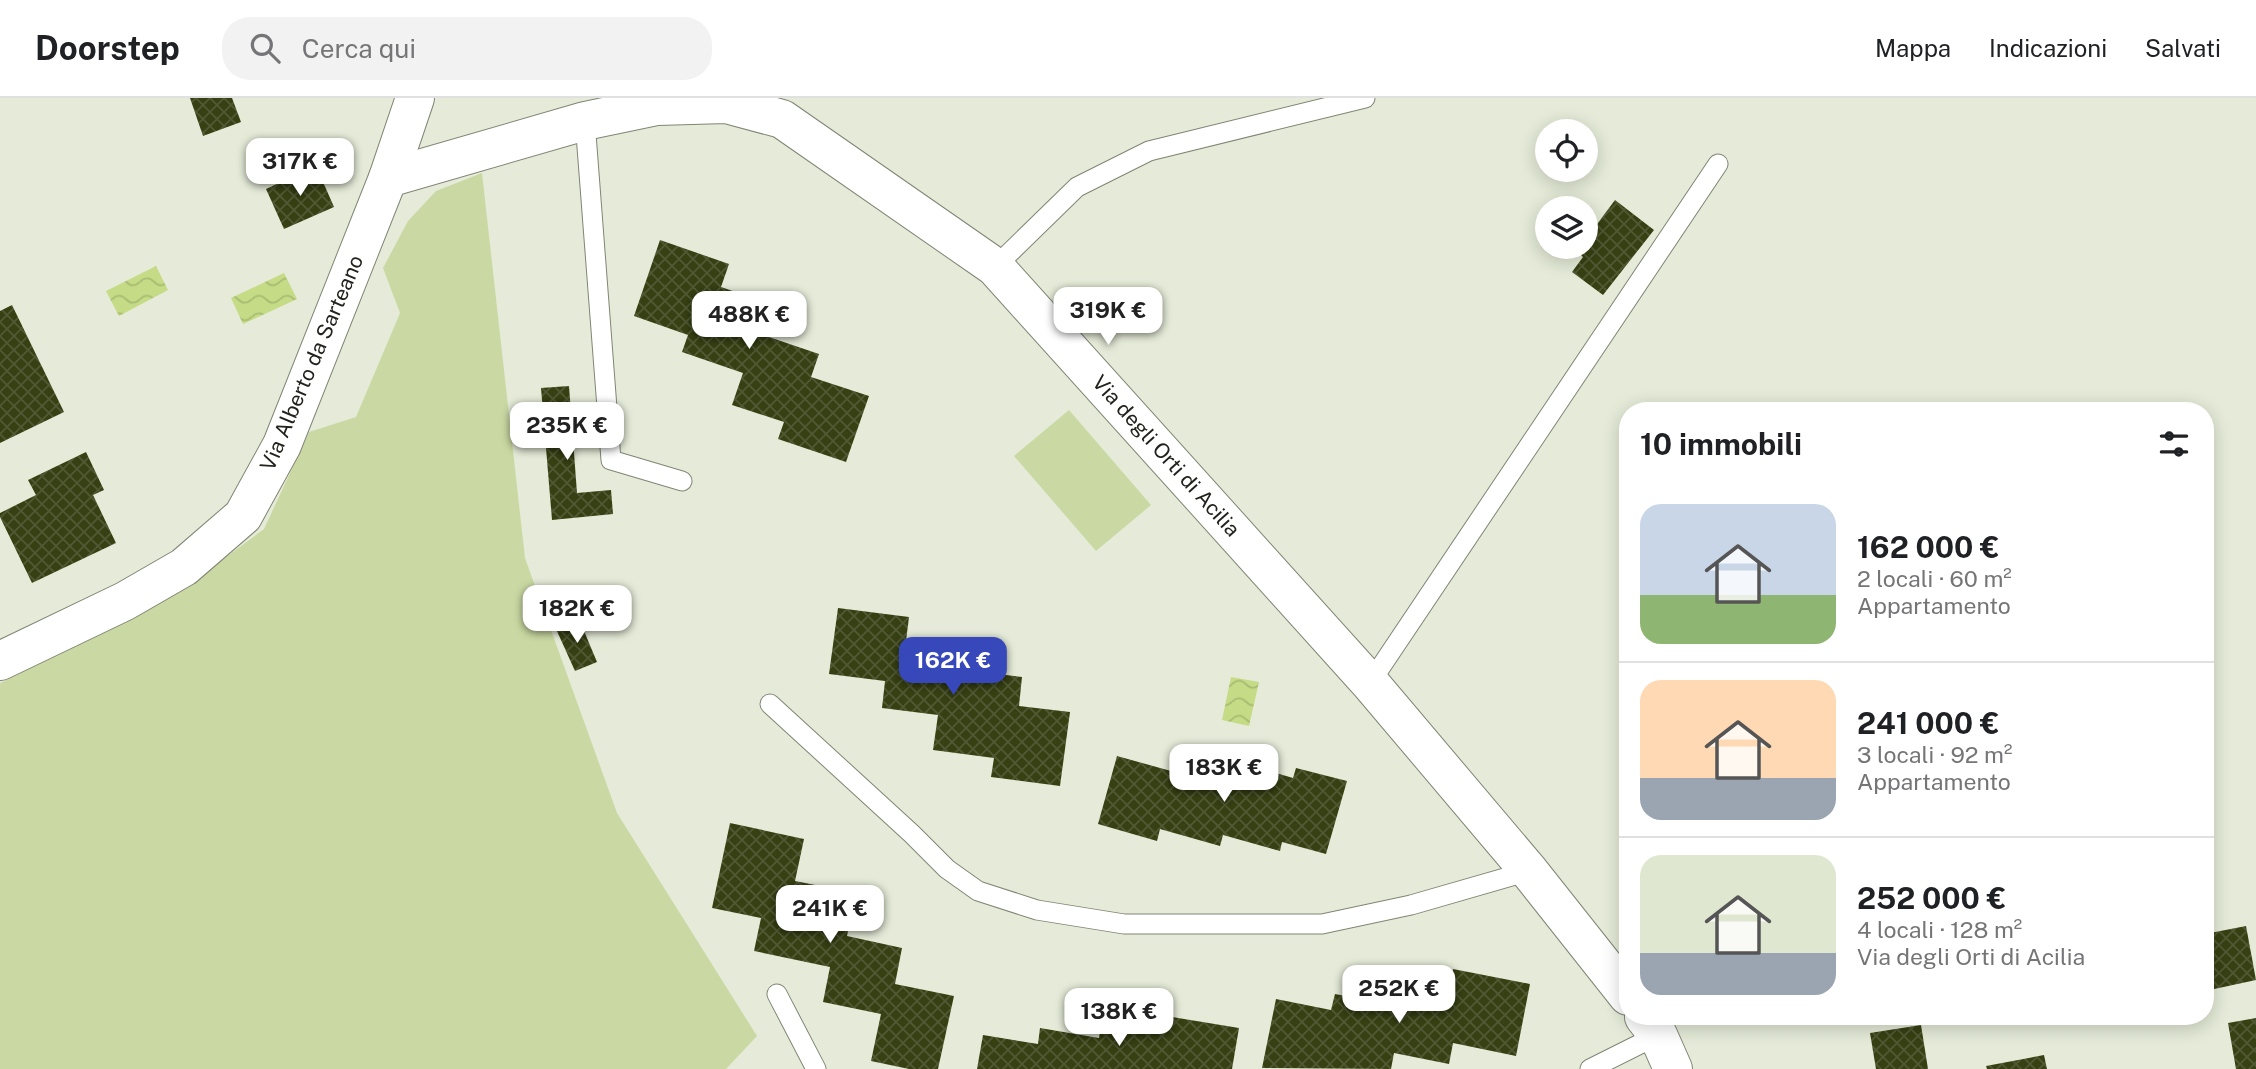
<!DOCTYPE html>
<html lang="it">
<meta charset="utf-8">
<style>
body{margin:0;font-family:"Public Sans",sans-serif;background:#f2f2f2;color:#202124;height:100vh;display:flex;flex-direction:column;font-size:26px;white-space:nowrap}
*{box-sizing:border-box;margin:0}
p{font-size:23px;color:#757577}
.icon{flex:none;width:38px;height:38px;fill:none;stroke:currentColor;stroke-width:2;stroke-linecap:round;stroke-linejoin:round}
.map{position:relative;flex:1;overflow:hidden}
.drawer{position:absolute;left:1619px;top:304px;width:595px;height:623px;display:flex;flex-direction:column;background:#fff;border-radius:28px;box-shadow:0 4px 18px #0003}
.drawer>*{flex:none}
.controls{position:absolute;left:1535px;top:21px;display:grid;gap:14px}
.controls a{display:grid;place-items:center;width:63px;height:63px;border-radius:50%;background:#fff;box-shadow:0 4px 18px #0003;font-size:35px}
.price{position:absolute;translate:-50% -60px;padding:0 16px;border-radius:14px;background:#fff;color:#222;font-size:23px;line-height:46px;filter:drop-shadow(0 2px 4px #0008)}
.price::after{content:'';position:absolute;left:50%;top:42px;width:21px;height:16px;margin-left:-10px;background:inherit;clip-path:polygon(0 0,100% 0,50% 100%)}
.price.selected{background:#3648ba;color:#fff}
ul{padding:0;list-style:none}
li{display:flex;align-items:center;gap:21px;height:175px;padding:0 21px}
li+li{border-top:2px solid #e0e0e0}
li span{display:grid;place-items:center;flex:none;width:196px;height:140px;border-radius:21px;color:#555}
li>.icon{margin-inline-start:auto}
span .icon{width:84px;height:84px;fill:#fffc;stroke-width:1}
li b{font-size:30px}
h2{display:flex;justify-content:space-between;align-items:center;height:84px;padding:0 21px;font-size:30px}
header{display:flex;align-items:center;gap:42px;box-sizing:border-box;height:98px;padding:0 35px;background:#fff;border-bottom:2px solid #e0e0e0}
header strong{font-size:33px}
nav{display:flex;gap:38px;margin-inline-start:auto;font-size:24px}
.search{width:490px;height:63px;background:#f2f2f2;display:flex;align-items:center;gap:18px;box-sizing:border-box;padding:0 24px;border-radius:28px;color:#757577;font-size:26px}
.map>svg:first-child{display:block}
</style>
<header>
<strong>Doorstep</strong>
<div class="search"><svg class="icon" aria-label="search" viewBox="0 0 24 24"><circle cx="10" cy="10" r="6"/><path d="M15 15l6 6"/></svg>Cerca qui</div>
<nav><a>Mappa</a><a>Indicazioni</a><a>Salvati</a></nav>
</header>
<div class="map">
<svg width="2256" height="971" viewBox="0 0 2256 971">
<defs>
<pattern id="water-waves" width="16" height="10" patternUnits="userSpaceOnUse" patternTransform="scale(1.75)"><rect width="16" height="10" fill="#c5db85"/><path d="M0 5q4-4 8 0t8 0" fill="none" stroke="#a9bc72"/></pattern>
<pattern id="building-cross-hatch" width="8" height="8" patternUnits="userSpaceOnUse" patternTransform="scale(1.75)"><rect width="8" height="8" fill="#364012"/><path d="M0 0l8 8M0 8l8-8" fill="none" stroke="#515934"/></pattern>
</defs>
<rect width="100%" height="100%" fill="#e5ebd8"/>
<g fill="#cad9a3">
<polygon points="482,75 525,460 617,715 757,938 726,971 0,971 0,585 124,524 196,481 264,431 309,334 356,319 400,215 383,170 408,123 436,93"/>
<polygon points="1069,312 1151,407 1096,453 1014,358"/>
</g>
<g fill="url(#water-waves)">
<polygon points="156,168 168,192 119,218 106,193"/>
<polygon points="284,175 297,201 243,226 231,200"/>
<polygon points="1231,579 1259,584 1249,628 1222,622"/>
</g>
<g fill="url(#building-cross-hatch)">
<polygon points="190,0 232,0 241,24 203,38"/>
<polygon points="316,68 334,109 284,131 266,91"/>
<polygon points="1615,102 1654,132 1603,197 1572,174 1583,159 1576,153 1580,149 1586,149 1586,141"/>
<polygon points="660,142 729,166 721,189 776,208 766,238 819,256 811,279 869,298 846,364 778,341 784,324 732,307 743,275 682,254 688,237 634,218"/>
<polygon points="12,207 64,314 0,345 0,213"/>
<polygon points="569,288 577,395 611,392 613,416 552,422 541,290"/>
<polygon points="86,354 104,392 93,397 116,445 32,485 0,419 0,415 36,397 28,382"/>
<polygon points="838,510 909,519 906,543 969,551 967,572 1022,579 1019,608 1070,614 1060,688 991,679 994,660 933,652 938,617 882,610 885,583 829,576"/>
<polygon points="579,521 597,564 575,573 556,531"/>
<polygon points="1117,658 1171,673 1175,661 1230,676 1234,663 1293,680 1296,670 1347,683 1326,756 1282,744 1280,753 1223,737 1220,748 1160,731 1157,743 1098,726"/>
<polygon points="730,725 804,741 795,783 856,795 847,838 902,850 895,886 954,898 938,971 909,971 871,963 881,916 823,904 830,869 754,853 761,820 712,810"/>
<polygon points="2246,828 2256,882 2205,893 2205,836"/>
<polygon points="1453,871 1530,886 1516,958 1453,945 1449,966 1394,955 1391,971 1262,970 1276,901 1331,912 1335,896 1388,906 1393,883 1448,894"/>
<polygon points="1166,918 1239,930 1232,971 977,971 983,937 1038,946 1040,930 1099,940 1102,922 1164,932"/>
<polygon points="2256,920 2256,971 2236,971 2228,925"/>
<polygon points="1921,927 1928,971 1876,971 1870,935"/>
<polygon points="2044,957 2047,971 1987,971 1986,968"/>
</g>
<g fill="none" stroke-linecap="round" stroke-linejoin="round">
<g stroke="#808574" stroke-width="21">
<g id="lane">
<polyline points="585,23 611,362 682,383"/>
<polyline points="995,169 1077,89 1149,53 1365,0"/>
<polyline points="1370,585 1718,66"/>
<polyline points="770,606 912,736 947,771 978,793 1037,812 1124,826 1322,826 1411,807 1529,773"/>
<polyline points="777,896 816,971"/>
<polyline points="1590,971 1658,937"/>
</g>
</g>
<g stroke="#808574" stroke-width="40">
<g id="street">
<polyline points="388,80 585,23 657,8 726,6 782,21 995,169 1370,585 1529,773 1628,898"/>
<polyline points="0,563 125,503 184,469 243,418 282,347 388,80 415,0"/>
<polyline points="1644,919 1658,937 1673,971"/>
</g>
</g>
<use href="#lane" stroke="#fff" stroke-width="19"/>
<use href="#street" stroke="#fff" stroke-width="38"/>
</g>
<g text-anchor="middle" stroke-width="7" stroke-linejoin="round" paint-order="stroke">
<g font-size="21" fill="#21231c" stroke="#fff">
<text transform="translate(312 265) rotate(-67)" y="7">Via Alberto da Sarteano</text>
<text transform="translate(1166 358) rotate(48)" y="7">Via degli Orti di Acilia</text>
</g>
</g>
</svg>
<div class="controls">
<a><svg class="icon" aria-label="locate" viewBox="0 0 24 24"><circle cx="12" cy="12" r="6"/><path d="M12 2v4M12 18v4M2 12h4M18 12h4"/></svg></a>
<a><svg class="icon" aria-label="layers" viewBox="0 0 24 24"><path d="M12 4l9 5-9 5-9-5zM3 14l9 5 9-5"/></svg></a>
</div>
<b class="price" style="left:300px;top:100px">317K €</b>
<b class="price" style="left:1108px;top:249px">319K €</b>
<b class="price" style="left:749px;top:253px">488K €</b>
<b class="price" style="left:567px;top:364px">235K €</b>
<b class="price" style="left:577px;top:547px">182K €</b>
<b class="price selected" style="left:953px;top:599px">162K €</b>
<b class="price" style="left:1224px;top:706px">183K €</b>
<b class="price" style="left:830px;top:847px">241K €</b>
<b class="price" style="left:1399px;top:927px">252K €</b>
<b class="price" style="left:1119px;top:950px">138K €</b>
<section class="drawer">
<h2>10 immobili<svg class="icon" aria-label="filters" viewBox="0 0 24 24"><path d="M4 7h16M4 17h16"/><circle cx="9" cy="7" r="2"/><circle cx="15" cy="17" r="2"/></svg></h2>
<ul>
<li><span style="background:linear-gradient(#c9d6e8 65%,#8fb573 0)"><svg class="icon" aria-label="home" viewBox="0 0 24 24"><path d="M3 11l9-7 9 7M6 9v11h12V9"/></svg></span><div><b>162 000 €</b><p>2 locali · 60 m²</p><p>Appartamento</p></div></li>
<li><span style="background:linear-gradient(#ffd9b3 70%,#9aa5b1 0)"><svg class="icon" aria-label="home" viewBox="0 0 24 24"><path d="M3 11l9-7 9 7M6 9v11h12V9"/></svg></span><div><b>241 000 €</b><p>3 locali · 92 m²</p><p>Appartamento</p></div></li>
<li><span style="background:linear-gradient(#dfe7d0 70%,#9aa5b1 0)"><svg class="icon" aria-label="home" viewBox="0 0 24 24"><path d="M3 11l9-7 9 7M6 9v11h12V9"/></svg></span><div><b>252 000 €</b><p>4 locali · 128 m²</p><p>Via degli Orti di Acilia</p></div></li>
</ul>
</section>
</div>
